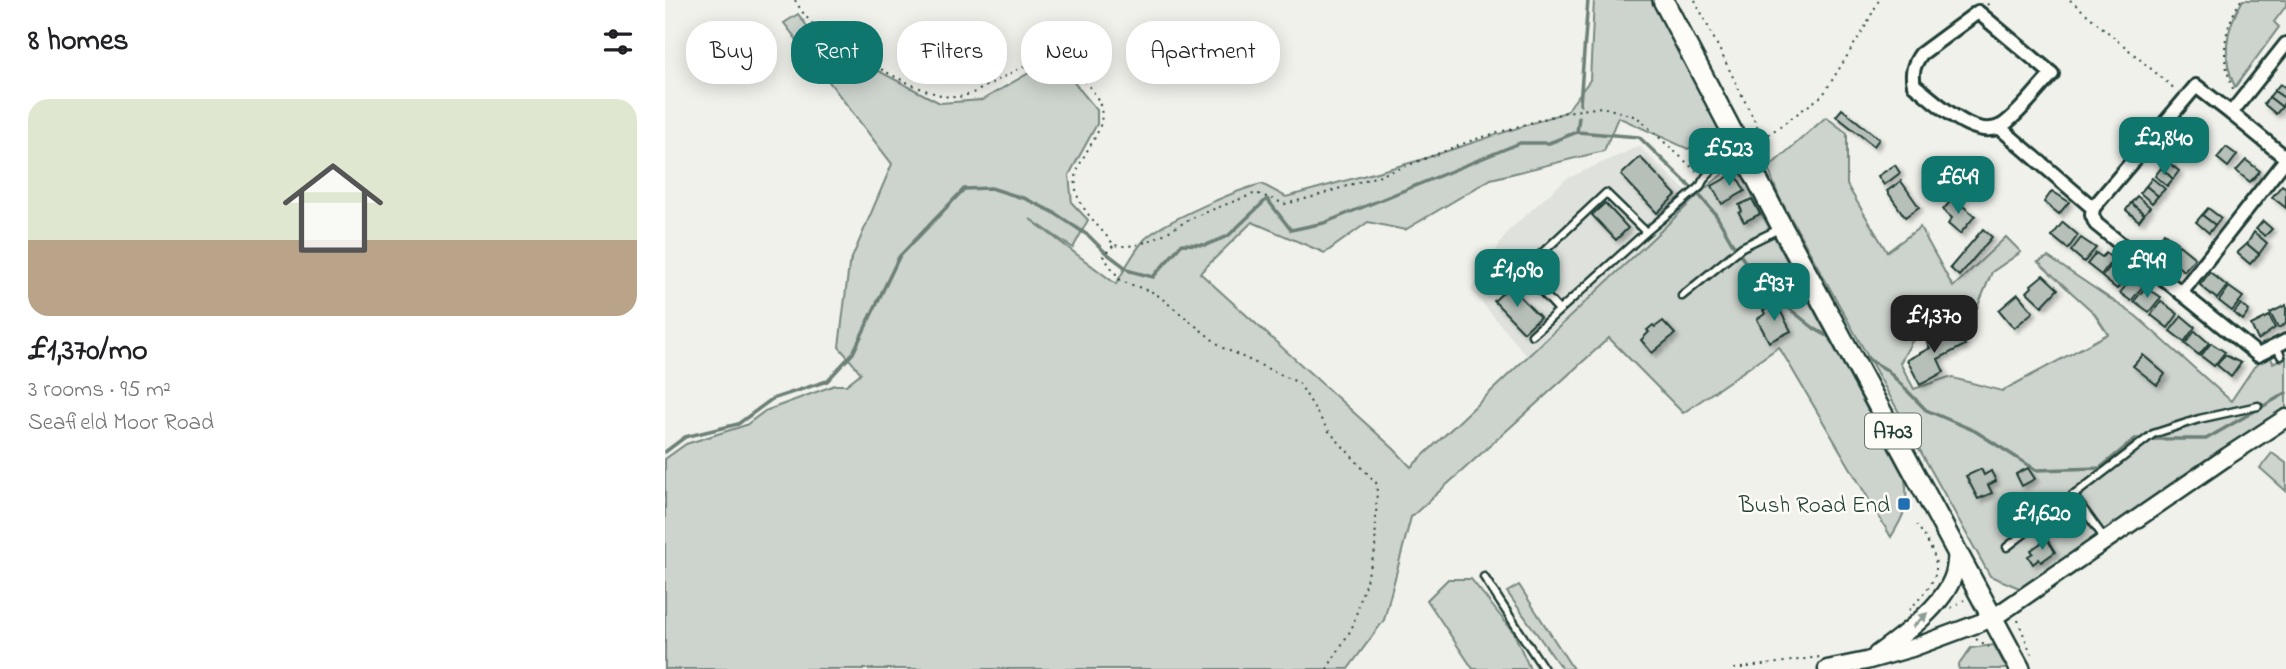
<!DOCTYPE html>
<meta charset="utf-8">
<style>
body{margin:0;font-family:"Indie Flower",sans-serif;background:#f2f2f2;color:#202124;height:100vh;display:flex;flex-direction:column;font-size:26px;white-space:nowrap}
*{box-sizing:border-box;margin:0}
p{font-size:23px;color:#757577}
.icon{flex:none;width:38px;height:38px;fill:none;stroke:currentColor;stroke-width:2;stroke-linecap:round;stroke-linejoin:round}
.map{position:relative;flex:1;overflow:hidden}
.sheet{display:flex;flex-direction:column;background:#fff;width:665px}
.sheet>*{flex:none}
.top-card{position:absolute;left:21px;top:21px;width:665px;height:63px;display:flex;gap:14px}
.price{position:absolute;translate:-50% -60px;padding:0 16px;border-radius:14px;background:#0f766e;color:#fff;font-size:23px;line-height:46px;filter:drop-shadow(0 2px 4px #0008)}
.price::after{content:'';position:absolute;left:50%;top:42px;width:21px;height:16px;margin-left:-10px;background:inherit;clip-path:polygon(0 0,100% 0,50% 100%)}
.price.on{background:#222;color:#fff}
ul{padding:0;list-style:none}
li{display:grid;align-content:center;gap:14px;height:371px;padding:0 28px}
li+li{border-top:2px solid #e0e0e0}
li span{display:grid;place-items:center;height:217px;border-radius:21px;color:#555}
li>.icon{margin-inline-start:auto}
span .icon{width:126px;height:126px;fill:#fffc;stroke-width:1}
li b{font-size:30px}
h2{display:flex;justify-content:space-between;align-items:center;height:84px;padding:0 28px;font-size:30px}
.pill{padding:0 24px;border-radius:28px;background:#fff;box-shadow:0 4px 18px #0003;font-size:24px;line-height:63px}
.pill.on{background:#0f766e;color:#fff}
main{display:flex;flex:1;min-height:0}
.map>svg:first-child{display:block}
</style>
<main>
<section class="sheet">
<h2>8 homes<svg class="icon" aria-label="filters" viewBox="0 0 24 24"><path d="M4 7h16M4 17h16"/><circle cx="9" cy="7" r="2"/><circle cx="15" cy="17" r="2"/></svg></h2>
<ul>
<li><span style="background:linear-gradient(#dfe7d0 65%,#b9a48a 0)"><svg class="icon" aria-label="home" viewBox="0 0 24 24"><path d="M3 11l9-7 9 7M6 9v11h12V9"/></svg></span><div><b>£1,370/mo</b><p>3 rooms · 95 m²</p><p>Seafield Moor Road</p></div></li>
</ul>
</section>
<div class="map">
<svg width="1621" height="669" viewBox="0 0 1621 669">
<defs>
<filter id="shadow"><feDropShadow dx="3.5" dy="3.5" stdDeviation="2" flood-color="#0004"/></filter>
</defs>
<rect width="100%" height="100%" fill="#f0f1eb"/>
<filter id="ink" filterUnits="userSpaceOnUse"><feTurbulence type="fractalNoise" baseFrequency=".0143" numOctaves="2"/><feDisplacementMap in="SourceGraphic" scale="14" xChannelSelector="R" yChannelSelector="G"/><feConvolveMatrix kernelMatrix="1 2 1 2 8 2 1 2 1" color-interpolation-filters="sRGB"/></filter>
<g filter="url(#ink)">
<polygon fill="#dfe2dc" points="974,146 1029,199 862,356 806,290 843,231 901,179"/>
<g fill="#cdd3cd" stroke="#768880" stroke-width="2">
<path d="M929,0H991L1058,131L1023,149L953,117L939,151L826,179L740,230L703,222L660,253L587,222L535,273L729,449L746,467L1042,187L1072,162L1094,209L1240,479C1244,506 1240,514 1226,537L1114,347L1018,413L944,338L746,517L719,620L683,669H0V459L21,444L81,425L100,411L170,385H181L196,373L174,347L184,265L227,164L119,23L133,14L145,30L173,50L275,103L317,100L383,62L402,74L432,110V124L404,175L407,203L423,220L408,248L365,219L451,284C460,269 468,252 480,239C496,223 573,189 597,184L621,197L752,161L901,112L925,80Z"/>
<path d="M1578,0H1621V6L1609,22L1614,27L1570,87C1556,57 1561,27 1578,0Z"/>
<polygon points="1161,117 1182,133 1182,185 1222,252 1255,227 1288,287 1341,237 1356,252 1327,272 1312,308 1247,341 1235,363 1249,389 1284,377 1337,391 1443,334 1429,313 1373,262 1383,257 1471,316 1566,401 1589,367 1605,355 1608,363 1621,357 1621,410 1357,589 1325,576 1114,197 1103,168"/>
<polygon points="1607,453 1621,463 1621,491 1595,468"/>
<polygon points="783,579 806,579 849,633 865,669 808,669 762,600"/>
<polygon points="854,585 908,669 897,669 842,592"/>
<polygon points="1329,645 1342,669 1294,669 1293,666 1306,648"/>
</g>
<g fill="none" stroke-linecap="round" stroke-linejoin="round">
<g stroke="#6c8077" stroke-width="3.5">
<polyline points="915,104 923,0"/>
<polyline points="912,132 914,117"/>
<polyline points="1196,355 1222,370 1261,410 1310,431 1371,470 1435,468 1470,439 1541,439 1621,393"/>
<polyline points="0,452 20,437 73,424 107,399 162,381 188,353 234,257 299,189 326,188 361,199 388,212 424,236 440,252 465,271 488,277 517,244 541,245 563,236 602,199 626,230 659,223 855,143 884,143 912,132 974,137 1035,196 1051,215 1066,241 1097,287 1150,329 1168,339"/>
</g>
</g>
<g fill="#b6bfb8" stroke="#1f3d34" stroke-width="2" filter="url(#shadow)">
<polygon points="1615,84 1621,88 1621,99 1609,91"/>
<polygon points="1609,91 1621,99 1617,107 1604,97"/>
<polygon points="1604,97 1617,107 1611,114 1599,104"/>
<polygon points="1177,109 1214,139 1209,146 1171,116"/>
<polygon points="1561,147 1572,155 1563,167 1552,158"/>
<polygon points="975,157 1011,195 992,213 956,175"/>
<polygon points="1581,160 1595,171 1585,182 1571,171"/>
<polygon points="1502,161 1514,171 1508,179 1496,168"/>
<polygon points="1230,165 1235,173 1219,185 1213,176"/>
<polygon points="1496,168 1508,179 1502,186 1490,176"/>
<polygon points="1070,173 1080,191 1057,204 1047,186"/>
<polygon points="1487,178 1500,189 1493,196 1481,186"/>
<polygon points="1236,181 1254,207 1240,217 1222,191"/>
<polygon points="1617,185 1621,188 1621,208 1607,197"/>
<polygon points="1481,186 1493,196 1487,203 1475,193"/>
<polygon points="1387,191 1404,202 1394,214 1379,202"/>
<polygon points="1472,196 1485,207 1479,214 1466,203"/>
<polygon points="1288,198 1310,216 1295,234 1283,224 1287,218 1278,210"/>
<polygon points="1087,199 1095,214 1079,222 1074,213 1077,211 1074,205"/>
<polygon points="940,203 963,228 951,240 927,215"/>
<polygon points="1466,203 1479,214 1474,221 1461,210"/>
<polygon points="1543,208 1556,218 1550,225 1537,215"/>
<polygon points="1537,215 1550,225 1544,233 1531,222"/>
<polygon points="1598,221 1607,229 1600,236 1591,229"/>
<polygon points="1398,222 1413,235 1403,249 1387,236"/>
<polygon points="1318,229 1327,237 1294,276 1285,268"/>
<polygon points="1589,232 1602,243 1594,254 1582,244"/>
<polygon points="1499,233 1512,243 1502,255 1488,247"/>
<polygon points="1416,238 1431,248 1419,262 1406,251"/>
<polygon points="1582,244 1594,254 1585,264 1572,253"/>
<polygon points="1514,245 1530,258 1519,271 1503,259"/>
<polygon points="1431,253 1437,257 1441,253 1448,259 1436,275 1422,264"/>
<polygon points="1448,263 1465,273 1452,289 1437,277"/>
<polygon points="1545,272 1562,286 1552,299 1535,285"/>
<polygon points="1378,275 1393,289 1377,306 1362,292 1367,287 1366,285"/>
<polygon points="1466,279 1478,286 1466,301 1455,293"/>
<polygon points="845,286 875,317 859,332 829,301"/>
<polygon points="1564,287 1578,297 1567,311 1554,301"/>
<polygon points="1480,288 1496,297 1484,312 1469,301"/>
<polygon points="1353,294 1368,312 1349,328 1334,310"/>
<polygon points="1496,301 1513,314 1503,328 1486,315"/>
<polygon points="1111,303 1126,331 1104,342 1092,319 1100,314 1098,310"/>
<polygon points="1576,304 1584,311 1578,320 1569,313"/>
<polygon points="1621,305 1621,324 1613,328 1605,313"/>
<polygon points="1517,316 1530,327 1519,342 1505,331"/>
<polygon points="1604,316 1610,328 1593,340 1586,325"/>
<polygon points="998,321 1010,334 987,353 976,340 984,332 982,330 988,325 990,327"/>
<polygon points="1281,327 1287,339 1295,334 1300,345 1273,359 1279,372 1255,385 1242,360 1265,348 1260,338"/>
<polygon points="1530,331 1544,343 1534,355 1520,344"/>
<polygon points="1546,343 1560,352 1549,366 1536,356"/>
<polygon points="1478,355 1500,374 1492,385 1468,366"/>
<polygon points="1560,355 1576,363 1566,377 1552,365"/>
<polygon points="1363,468 1370,479 1357,486 1351,474"/>
<polygon points="1316,469 1319,475 1326,471 1331,481 1323,485 1327,493 1313,499 1301,476"/>
<polygon points="1382,539 1390,552 1376,562 1374,559 1368,564 1363,556 1368,553 1366,550"/>
</g>
<g fill="none" stroke-linecap="round" stroke-linejoin="round">
<g stroke="#1f3d34" stroke-width="11">
<g id="service">
<polyline points="1017,296 1077,247 1116,228"/>
<polyline points="894,310 858,271 941,193 981,232"/>
<path d="M867,335L981,232L1035,187C1041,170 1059,161 1075,153"/>
<polyline points="1611,346 1616,356"/>
<polyline points="1408,495 1440,539"/>
<polyline points="1342,547 1488,434 1534,419 1593,406"/>
<polyline points="819,577 879,669"/>
</g>
</g>
<g stroke="#1f3d34" stroke-width="18">
<g id="minor">
<path d="M1313,12L1387,74C1372,90 1359,108 1342,122C1314,147 1271,101 1249,85C1246,72 1249,64 1256,54Z"/>
<polyline points="1621,44 1566,113 1621,158"/>
<polyline points="1334,127 1428,208"/>
<polyline points="1428,208 1427,215 1431,224 1593,355 1621,341"/>
<polyline points="1428,208 1531,86 1566,113"/>
<polyline points="1516,293 1621,159"/>
</g>
</g>
<g stroke="#1f3d34" stroke-width="21">
<g id="tertiary">
<path d="M1212,654C1237,636 1280,605 1289,574C1291,567 1291,559 1292,551"/>
<polyline points="1162,669 1201,661 1247,648 1328,618 1563,456 1621,418"/>
</g>
</g>
<g stroke="#1f3d34" stroke-width="24">
<polyline id="primary" points="998,0 1117,227 1355,669"/>
</g>
<g stroke="#1f3d34" stroke-width="2" stroke-dasharray="2 5" stroke-linecap="butt">
<path d="M130,0C135,9 141,18 149,25C174,47 262,101 294,97C323,93 374,44 402,65C408,69 412,75 417,79C469,129 400,149 412,194C416,210 439,232 449,245C479,251 506,228 530,217C550,208 571,201 591,193L620,204L648,197L731,170L805,141L901,112L937,107L972,117L1031,171"/>
<polyline points="1030,0 1098,138"/>
<polyline points="1405,0 1511,90"/>
<polyline points="1322,5 1327,0"/>
<path d="M1568,89C1555,57 1558,29 1576,0"/>
<polyline points="1092,143 1158,95 1200,27 1214,0"/>
<polyline points="448,246 438,256 456,281 490,293 558,348 634,383 662,429 712,484 710,551 687,628 662,669"/>
<polyline points="1286,608 1299,600"/>
<path d="M1244,610C1277,575 1280,567 1252,525"/>
<polyline points="1353,620 1366,654"/>
<polyline points="1311,639 1324,647"/>
<polyline points="1069,669 1155,657"/>
</g>
<use href="#service" stroke="#fdfcf7" stroke-width="6"/>
<use href="#minor" stroke="#fdfcf7" stroke-width="12"/>
<use href="#tertiary" stroke="#fdfcf7" stroke-width="16"/>
<use href="#primary" stroke="#fdfcf7" stroke-width="19"/>
</g>
<defs><path id="oneway-solid" d="M-6-.8H1V-3.2L6.5 0L1 3.2V.8H-6Z" transform="scale(1.75)"/></defs>
<use fill="#8e9c96" href="#oneway-solid" transform="translate(1255 620) rotate(-44)"/>
</g>
<rect fill="#1f6fb2" stroke="#fdfcf7" stroke-width="2.5" x="1232" y="497" width="14" height="14" rx="3.5"/>
<g text-anchor="middle" stroke-width="5" stroke-linejoin="round" paint-order="stroke">
<rect fill="#fdfcf7" stroke="#62766e" stroke-width="2" x="1200" y="413.5" width="56" height="35" rx="5"/>
<g font-size="21" font-weight="bold" fill="#1f3d34">
<text x="1228" y="438">A703</text>
</g>
<g font-size="23" fill="#1f3d34" stroke="#fdfcf7" text-anchor="end">
<text x="1225" y="512">Bush Road End</text>
</g>
</g>
</svg>
<b class="price" style="left:1499px;top:177px">£2,840</b>
<b class="price" style="left:1064px;top:188px">£523</b>
<b class="price" style="left:1293px;top:216px">£649</b>
<b class="price" style="left:1482px;top:300px">£949</b>
<b class="price" style="left:852px;top:309px">£1,090</b>
<b class="price" style="left:1109px;top:323px">£937</b>
<b class="price on" style="left:1269px;top:355px">£1,370</b>
<b class="price" style="left:1377px;top:552px">£1,620</b>
<div class="top-card">
<a class="pill">Buy</a>
<a class="pill on">Rent</a>
<a class="pill">Filters</a>
<a class="pill">New</a>
<a class="pill">Apartment</a>
</div>
</div>
</main>
